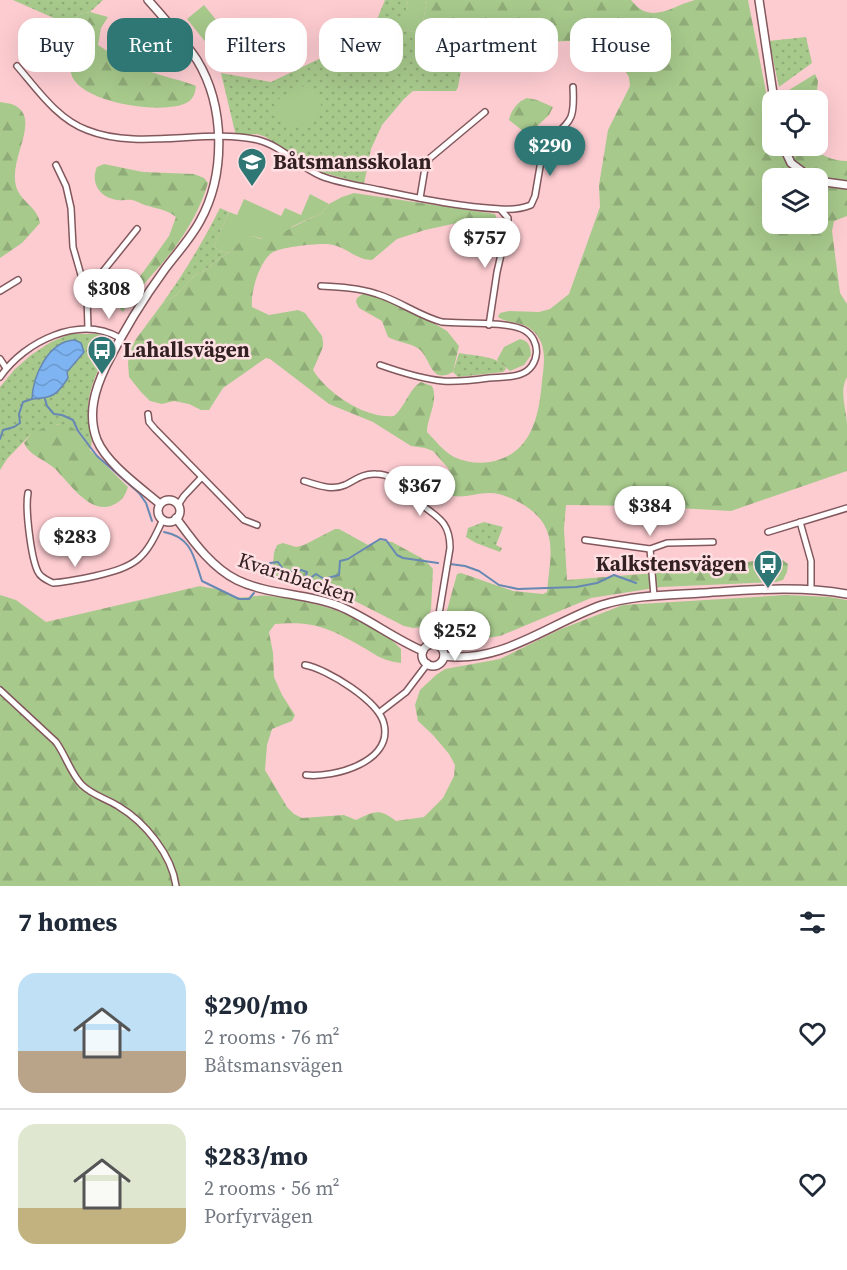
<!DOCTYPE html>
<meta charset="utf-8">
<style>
body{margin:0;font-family:"Source Serif 4",serif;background:#f2f2f3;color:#1f2937;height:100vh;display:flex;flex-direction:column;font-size:22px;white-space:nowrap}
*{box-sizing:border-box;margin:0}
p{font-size:20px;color:#747a83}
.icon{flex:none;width:33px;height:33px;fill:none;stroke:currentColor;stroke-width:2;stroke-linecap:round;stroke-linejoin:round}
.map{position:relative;height:886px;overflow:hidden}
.panel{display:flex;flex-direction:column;background:#fff;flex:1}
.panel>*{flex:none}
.hud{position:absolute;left:18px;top:18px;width:812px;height:54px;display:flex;gap:12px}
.tools{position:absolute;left:762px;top:90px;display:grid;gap:12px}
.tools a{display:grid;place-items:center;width:66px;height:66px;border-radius:12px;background:#fff;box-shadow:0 6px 24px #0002;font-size:30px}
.price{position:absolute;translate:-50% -51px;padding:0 14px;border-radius:21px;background:#fff;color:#222;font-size:20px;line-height:39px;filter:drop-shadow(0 2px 3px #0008)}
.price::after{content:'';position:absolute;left:50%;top:36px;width:18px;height:14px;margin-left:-9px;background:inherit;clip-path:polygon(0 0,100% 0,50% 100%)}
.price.active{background:#2e7774;color:#fff}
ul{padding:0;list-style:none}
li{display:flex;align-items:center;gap:18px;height:150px;padding:0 18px}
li+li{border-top:2px solid #e0e1e3}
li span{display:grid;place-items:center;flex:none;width:168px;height:120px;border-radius:18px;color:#555}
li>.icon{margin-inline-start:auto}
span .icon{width:72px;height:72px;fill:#fffc;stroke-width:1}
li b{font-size:26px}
h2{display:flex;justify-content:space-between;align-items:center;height:72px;padding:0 18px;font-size:26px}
.pill{padding:0 21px;border-radius:18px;background:#fff;box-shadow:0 6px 24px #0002;font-size:21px;line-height:54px}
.pill.active{background:#2e7774;color:#fff}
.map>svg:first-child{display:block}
</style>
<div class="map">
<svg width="847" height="886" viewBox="0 0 847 886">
<defs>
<pattern id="grass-dots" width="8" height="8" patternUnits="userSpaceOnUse" patternTransform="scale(1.5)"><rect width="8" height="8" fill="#a7c98c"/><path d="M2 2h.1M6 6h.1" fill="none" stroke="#90ac78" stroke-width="1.8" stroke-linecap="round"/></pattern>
<pattern id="forest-firs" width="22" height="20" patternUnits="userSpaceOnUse" patternTransform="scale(1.5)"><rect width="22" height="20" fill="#a7c98c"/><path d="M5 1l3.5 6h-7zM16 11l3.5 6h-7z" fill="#90ac78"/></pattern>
<pattern id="water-waves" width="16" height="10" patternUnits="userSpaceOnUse" patternTransform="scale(1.5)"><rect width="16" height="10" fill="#7db4f1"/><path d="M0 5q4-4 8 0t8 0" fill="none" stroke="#6c9ace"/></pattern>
</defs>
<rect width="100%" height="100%" fill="#fdccd1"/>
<g fill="url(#grass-dots)">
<polygon points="13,0 103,0 90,12 79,14 75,21 74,27"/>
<polygon points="385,0 408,0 403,30 421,33 427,49 462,64 458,87 456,91 413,91 404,99 382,125 371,149 364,184 314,170 266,137 257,134 236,136 221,73 271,82 371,34"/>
<polygon points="806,37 812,63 779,87 769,41"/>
<path d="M220,208L229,212L214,246L219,251L229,253L217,260L204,271L195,275L175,296L162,304C184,273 203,242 220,208Z"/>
<path d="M70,334H97L107,338L109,343L108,351C98,369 87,391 88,413C88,427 95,437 90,450L75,429L57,424L30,435L7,459L0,470V387L15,369L31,355L51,342Z"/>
<path d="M459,353C473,356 499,355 506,369L503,372L458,377L453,372Z"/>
<polygon points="484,522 503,527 496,545 502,548 500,552 476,543 466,537 468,528"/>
</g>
<g fill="url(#forest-firs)" fill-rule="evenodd">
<path d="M427,0H631C651,26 671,6 695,0C708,0 734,0 748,0L769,107L772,105V146H811C820,155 833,161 847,161V216L834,221L832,231L840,293L847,304V377C839,391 846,408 847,424C847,439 847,456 847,471L731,511L643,506L566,505L564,529L567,580L718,568L777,556L788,564L787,572L783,580L776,582L661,587L591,598L500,636L467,641L451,633L446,624V614L457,574L461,573L513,591L543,594L547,592C550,556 560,528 524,505C513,499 502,493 489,493C477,493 466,498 453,496L450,492L451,474L448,468L433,451L425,448L411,446L373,422L329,404L270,359L266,358L223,388L209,410H201L189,404L174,401L162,404L150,401L141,392L129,377L128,362L131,349L136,339L162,304L175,296L195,275L204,271L217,260L229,253L242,239L253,236L261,239L286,230L322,213L329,204L342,197L354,193L495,214L497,219L496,226L491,230L457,223L425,230L397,239L372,260C357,260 347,248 333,245C323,242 283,247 273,252C260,260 250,292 252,307L269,315L298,310L305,313L322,336L323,342V347L313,370C327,393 365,419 394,416C406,406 408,390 421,382L432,386C439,401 427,417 427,432C435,440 444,452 454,457C465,462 478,464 490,462C531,455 539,417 542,381C544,364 548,343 532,330C522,321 508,324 498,317L500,313L509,311L539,312L550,309L569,294L600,207L599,185L608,130L630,86L629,77L616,57L589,45L570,41L540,42L519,57L502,60L467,59L462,64L426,49L421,33ZM772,178H818V224H772Z"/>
<path d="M90,12L108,17L101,28L98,45C115,57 135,66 154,73C168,78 182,80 196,86C195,93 194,98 188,102C166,116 77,103 71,73C69,62 80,53 83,43C78,29 70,29 79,14Z"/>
<polygon points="815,74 818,81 817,91 807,100 781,100 789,90"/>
<path d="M527,98L537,100L553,107L549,115L533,130L523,131L509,120C511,110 518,101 527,98Z"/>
<path d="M0,102C4,103 10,103 14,105C43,119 6,160 17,189C22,202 38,208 40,223L22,243L0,258Z"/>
<path d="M104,164L143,172L194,174L204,178L208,183C201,207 188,230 173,250C157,271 137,289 123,312L120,309L121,303L169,236L176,217C166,209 157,209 145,205C141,204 137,201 132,200C127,199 122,201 118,200C100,198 90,183 97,167Z"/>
<path d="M364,293L381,298L437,325L447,331L459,346L453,372C430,385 431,358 419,349C411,343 397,342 388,337L382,321L359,308L356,302L357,298Z"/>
<path d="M520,339C529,341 530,346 531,355L524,365L510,371L497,360L504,347Z"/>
<path d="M50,424L67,425L75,429L90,450L128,487C125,496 122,501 113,505C89,516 68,480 53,467C43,459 29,455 24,443L30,435Z"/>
<polygon points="335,529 339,529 368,545 378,540 392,542 425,560 433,569 431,610 422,627 413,628 404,626 337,592 276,578 272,574 274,553 277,545 283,543 296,547 304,545"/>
<path d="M200,586C208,588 216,588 223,591C227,593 232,596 236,597C246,599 258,594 269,596C311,600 371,616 401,649V663C382,661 375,654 359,645C327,627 312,621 275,624L269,632L273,653L274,677L282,695L295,715L292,721L272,729L267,745L265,770L287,807L294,814L302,818L344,815L356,820C375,811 379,808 396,821L424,817L443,798L454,776L455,765L449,754L433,735L418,721L415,705L420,690L436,675L445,669L500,659L561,629L623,605L787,595L829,597L847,600V886H0V595L16,600L46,622Z"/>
</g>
<g fill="#a7c98c">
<polygon points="408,0 427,0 421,33 402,30"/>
<polygon points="204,5 233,41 216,55 187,19"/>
<polygon points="310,83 325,113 288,132 273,102"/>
<polygon points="310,194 329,204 322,213 293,226 277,238 269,241 253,236 243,239 229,253 219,251 214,246 229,212 237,215 244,199 281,216 285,208 301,215"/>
</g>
<path fill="url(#water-waves)" stroke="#6688b3" stroke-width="1.5" d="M75,340L81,343L84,352L67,372L68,378C57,395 53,398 32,399C33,376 48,341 75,340Z"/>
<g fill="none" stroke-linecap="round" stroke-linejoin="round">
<g stroke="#6688b3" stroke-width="2">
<polyline points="45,399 47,406 54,414 62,415 73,420 78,431 97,456 139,493 146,503 152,521"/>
<polyline points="0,439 3,430 14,427 20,423 19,414 23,402 32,399"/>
<path d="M164,532C192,537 194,558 202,581L239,599H249L254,593"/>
<polyline points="450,564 465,566 479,571 499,585 518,589 576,587 597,583 614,575 636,583"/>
<polyline points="263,576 270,563 278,562 285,572 301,570 307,572 306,576 309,579 316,574 324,579 339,575 340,561 348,559 380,539 386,540 397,555 403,558 438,563"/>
</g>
<g stroke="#82585d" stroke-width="8">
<g id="minor">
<path d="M17,66C37,89 57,119 87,130C139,151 205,128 258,140C282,146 299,167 321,176C339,183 360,186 379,190C418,198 459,207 500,209C511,210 521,209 531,205L535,196L543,149L545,144C570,120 575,124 573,87"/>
<polyline points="56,165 66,186 71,208 73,247 87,296 88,328"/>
<polyline points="420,198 425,168 430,158 485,112"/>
<polyline points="84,285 100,275 137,229"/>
<path d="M321,286C340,287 359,288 377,294C400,301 419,316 442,322C462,324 507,321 524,330C542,340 540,367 521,374C511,378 499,377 489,378C474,380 458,382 443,381C422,379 400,372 380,365"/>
<polyline points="0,291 18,280"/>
<polyline points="489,325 497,272 508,224 508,218 501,210"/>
<polyline points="0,359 6,368"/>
<path d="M0,377C25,341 79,315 120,338"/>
<polyline points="148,414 149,422 155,429 244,520 257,525"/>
<path d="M304,481C318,485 331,491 345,485C355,480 364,473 376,474C387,474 401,481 409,490C412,493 414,498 417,501C435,517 450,519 450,548L434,644"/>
<path d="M28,493C25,509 31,558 38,572C41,578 47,580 53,583C67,582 81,579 95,576C137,566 145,560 163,519"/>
<polyline points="178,505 184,496 201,478"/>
<polyline points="800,522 811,561 811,590"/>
<polyline points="768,532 847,508"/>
<polyline points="585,540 650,549 667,543 713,542"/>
<polyline points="650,549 654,596"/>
<path d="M305,665C327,669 379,701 384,724C393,762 334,778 306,775"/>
<path d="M0,690L56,742C66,756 71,774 82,785C92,795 107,799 118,806C145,822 172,855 176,886"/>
<polyline points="380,712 406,692 428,663"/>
</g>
</g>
<g stroke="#82585d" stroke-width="10">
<g id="tertiary">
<path d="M148,0C165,19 183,39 197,60C225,106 226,174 200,221C191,238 177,253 165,269C143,299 123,332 106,366C95,389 87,414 97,440C107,464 140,487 160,504"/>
<polyline points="759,0 774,100"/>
<polyline points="783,146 791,163 811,178"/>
<polyline points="818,181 847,185"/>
<circle cx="169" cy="511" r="11"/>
<path d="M176,518C193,541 211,567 237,580C268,595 306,593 339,606C368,618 394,639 423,651"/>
<circle cx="433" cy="655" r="11"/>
<path d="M444,656C502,664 550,623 602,605C633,595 669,595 701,593C749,590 799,585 847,594"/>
</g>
</g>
<use href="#minor" stroke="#fff" stroke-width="5"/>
<use href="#tertiary" stroke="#fff" stroke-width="7"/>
</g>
<defs>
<g id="school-pin" transform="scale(1.5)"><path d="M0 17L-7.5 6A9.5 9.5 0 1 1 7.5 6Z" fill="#2e7774" stroke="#fedfe2"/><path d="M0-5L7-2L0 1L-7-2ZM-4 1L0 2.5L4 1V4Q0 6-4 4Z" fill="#fff"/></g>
<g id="bus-pin" transform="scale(1.5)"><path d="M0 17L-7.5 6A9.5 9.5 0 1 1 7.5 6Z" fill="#2e7774" stroke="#fedfe2"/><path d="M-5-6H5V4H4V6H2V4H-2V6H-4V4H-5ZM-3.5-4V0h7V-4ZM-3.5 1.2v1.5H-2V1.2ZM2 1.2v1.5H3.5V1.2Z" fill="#fff"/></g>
</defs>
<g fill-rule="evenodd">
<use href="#school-pin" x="252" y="162"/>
<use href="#bus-pin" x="102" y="350"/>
<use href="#bus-pin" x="768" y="564"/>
</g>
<g text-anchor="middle" stroke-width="5" stroke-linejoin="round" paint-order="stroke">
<g font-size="21" font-weight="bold" fill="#322022" stroke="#fedfe2" text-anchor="start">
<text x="273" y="169">Båtsmansskolan</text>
<text x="123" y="357">Lahallsvägen</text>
<text x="747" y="571" text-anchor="end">Kalkstensvägen</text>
</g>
<g font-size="21" fill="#322022" stroke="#fedfe2">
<text transform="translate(297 578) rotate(18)" y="7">Kvarnbacken</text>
</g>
</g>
</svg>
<div class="tools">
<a><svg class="icon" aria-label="locate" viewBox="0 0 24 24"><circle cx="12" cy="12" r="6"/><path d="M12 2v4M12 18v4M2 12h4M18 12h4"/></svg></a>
<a><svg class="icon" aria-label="layers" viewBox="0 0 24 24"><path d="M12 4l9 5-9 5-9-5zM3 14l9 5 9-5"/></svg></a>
</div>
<b class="price active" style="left:550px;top:177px">$290</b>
<b class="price" style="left:485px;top:269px">$757</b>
<b class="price" style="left:109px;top:320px">$308</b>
<b class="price" style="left:420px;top:517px">$367</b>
<b class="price" style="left:650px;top:537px">$384</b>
<b class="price" style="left:75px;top:568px">$283</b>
<b class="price" style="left:455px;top:662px">$252</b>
<div class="hud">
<a class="pill">Buy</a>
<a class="pill active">Rent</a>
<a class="pill">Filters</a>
<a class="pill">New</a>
<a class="pill">Apartment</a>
<a class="pill">House</a>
</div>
</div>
<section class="panel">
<h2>7 homes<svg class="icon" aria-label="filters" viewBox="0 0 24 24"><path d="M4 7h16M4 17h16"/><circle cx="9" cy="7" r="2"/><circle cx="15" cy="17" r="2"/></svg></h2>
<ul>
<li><span style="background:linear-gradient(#bfe0f5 65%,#b9a48a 0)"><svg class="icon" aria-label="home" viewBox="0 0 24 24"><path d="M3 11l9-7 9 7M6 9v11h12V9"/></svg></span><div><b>$290/mo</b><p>2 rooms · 76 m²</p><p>Båtsmansvägen</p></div><svg class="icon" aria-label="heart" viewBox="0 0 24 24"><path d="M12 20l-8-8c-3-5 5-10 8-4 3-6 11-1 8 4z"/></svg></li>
<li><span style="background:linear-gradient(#dfe7d0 70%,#c2b280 0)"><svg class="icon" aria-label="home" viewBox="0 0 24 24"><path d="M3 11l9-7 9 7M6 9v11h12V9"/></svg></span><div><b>$283/mo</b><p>2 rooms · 56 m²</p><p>Porfyrvägen</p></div><svg class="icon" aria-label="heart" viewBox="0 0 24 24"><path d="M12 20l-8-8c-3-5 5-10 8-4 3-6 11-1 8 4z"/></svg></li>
</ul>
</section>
